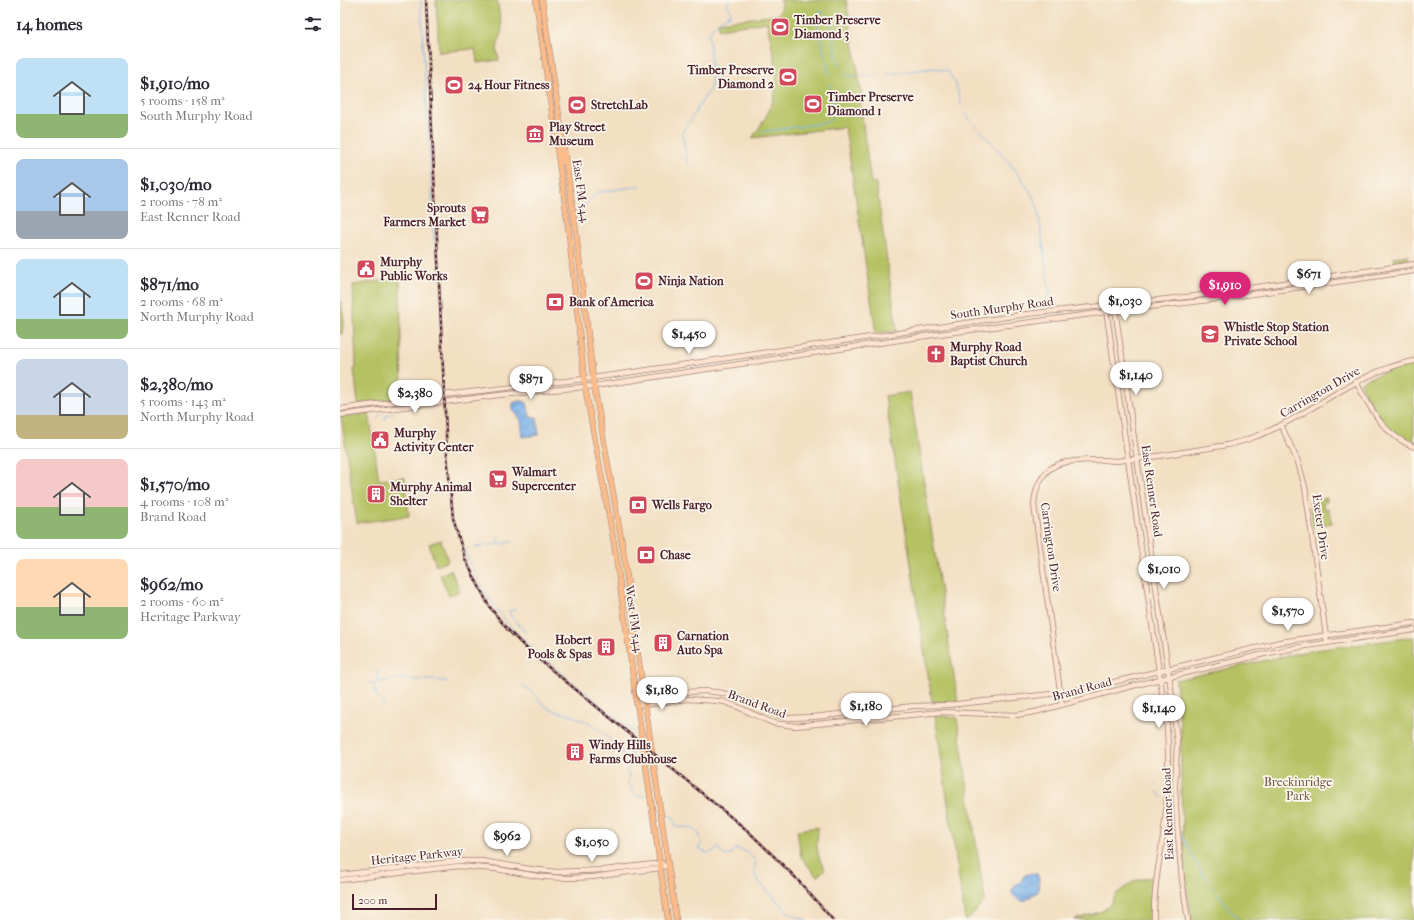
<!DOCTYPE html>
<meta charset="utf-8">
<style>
body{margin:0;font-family:"IM FELL French Canon",serif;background:#f2f2f3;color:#2b2b33;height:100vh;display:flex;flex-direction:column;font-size:15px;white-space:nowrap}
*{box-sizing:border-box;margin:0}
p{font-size:13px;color:#7c7c81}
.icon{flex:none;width:22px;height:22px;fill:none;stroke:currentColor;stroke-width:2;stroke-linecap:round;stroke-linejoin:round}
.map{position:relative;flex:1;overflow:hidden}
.sheet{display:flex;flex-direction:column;background:#fff;width:340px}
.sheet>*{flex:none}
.scale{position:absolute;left:12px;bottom:10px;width:85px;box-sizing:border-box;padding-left:4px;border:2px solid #4a1f2b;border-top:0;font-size:11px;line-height:14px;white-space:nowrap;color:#4a1f2b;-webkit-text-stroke:3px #fbf7ec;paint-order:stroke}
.price{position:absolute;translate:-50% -34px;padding:0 9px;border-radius:14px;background:#fff;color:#222;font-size:13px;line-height:26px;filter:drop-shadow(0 1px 2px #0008)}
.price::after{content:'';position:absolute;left:50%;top:24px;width:12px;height:9px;margin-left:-6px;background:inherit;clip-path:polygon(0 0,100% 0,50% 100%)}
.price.current{background:#db2777;color:#fff}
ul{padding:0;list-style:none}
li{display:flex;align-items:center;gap:12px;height:100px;padding:0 16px}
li+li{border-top:1px solid #e1e1e2}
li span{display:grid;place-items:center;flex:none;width:112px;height:80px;border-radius:8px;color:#555}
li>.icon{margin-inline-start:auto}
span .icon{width:48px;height:48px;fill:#fffc;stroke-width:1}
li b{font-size:17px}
h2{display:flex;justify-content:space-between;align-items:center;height:48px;padding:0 16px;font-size:17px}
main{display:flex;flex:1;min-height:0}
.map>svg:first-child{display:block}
</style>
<main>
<section class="sheet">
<h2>14 homes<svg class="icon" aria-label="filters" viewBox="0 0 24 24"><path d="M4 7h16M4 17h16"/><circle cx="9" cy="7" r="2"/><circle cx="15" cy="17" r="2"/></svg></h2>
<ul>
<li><span style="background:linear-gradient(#bfe0f5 70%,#8fb573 0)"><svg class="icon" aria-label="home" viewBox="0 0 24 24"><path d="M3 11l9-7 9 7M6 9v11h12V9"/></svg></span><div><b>$1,910/mo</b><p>5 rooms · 158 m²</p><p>South Murphy Road</p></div></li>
<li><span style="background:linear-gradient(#a9c7e8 65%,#9aa5b1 0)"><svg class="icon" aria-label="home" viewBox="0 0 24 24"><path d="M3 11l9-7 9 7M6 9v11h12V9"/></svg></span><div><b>$1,030/mo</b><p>2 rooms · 78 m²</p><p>East Renner Road</p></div></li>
<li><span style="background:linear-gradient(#bfe0f5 75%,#8fb573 0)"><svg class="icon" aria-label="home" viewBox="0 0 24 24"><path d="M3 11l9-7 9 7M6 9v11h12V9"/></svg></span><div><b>$871/mo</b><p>2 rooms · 68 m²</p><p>North Murphy Road</p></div></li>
<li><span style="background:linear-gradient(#c9d6e8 70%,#c2b280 0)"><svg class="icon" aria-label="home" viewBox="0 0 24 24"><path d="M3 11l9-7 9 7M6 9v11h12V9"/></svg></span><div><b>$2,380/mo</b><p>5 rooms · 143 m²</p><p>North Murphy Road</p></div></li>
<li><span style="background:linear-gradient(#f6c9c9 60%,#8fb573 0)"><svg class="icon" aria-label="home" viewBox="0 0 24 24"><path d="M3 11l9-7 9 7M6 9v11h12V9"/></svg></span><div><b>$1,570/mo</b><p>4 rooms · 108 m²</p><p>Brand Road</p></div></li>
<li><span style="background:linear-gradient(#ffd9b3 60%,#8fb573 0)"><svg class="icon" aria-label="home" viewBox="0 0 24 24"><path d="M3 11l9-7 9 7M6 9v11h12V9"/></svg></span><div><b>$962/mo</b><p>2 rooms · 60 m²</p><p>Heritage Parkway</p></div></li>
</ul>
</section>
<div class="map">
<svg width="1074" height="920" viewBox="0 0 1074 920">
<defs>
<pattern id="cemetery-stones" width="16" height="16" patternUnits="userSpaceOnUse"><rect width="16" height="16" fill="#b5c264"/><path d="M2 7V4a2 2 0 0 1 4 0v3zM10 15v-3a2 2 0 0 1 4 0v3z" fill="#9da657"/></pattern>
<pattern id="water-waves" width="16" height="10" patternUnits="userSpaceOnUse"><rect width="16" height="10" fill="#79b0e8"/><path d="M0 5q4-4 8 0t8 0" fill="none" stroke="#658fbc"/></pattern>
</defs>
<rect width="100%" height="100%" fill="#fbf7ec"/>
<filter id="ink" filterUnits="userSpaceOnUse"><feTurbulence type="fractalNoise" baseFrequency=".025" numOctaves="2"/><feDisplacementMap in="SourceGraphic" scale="8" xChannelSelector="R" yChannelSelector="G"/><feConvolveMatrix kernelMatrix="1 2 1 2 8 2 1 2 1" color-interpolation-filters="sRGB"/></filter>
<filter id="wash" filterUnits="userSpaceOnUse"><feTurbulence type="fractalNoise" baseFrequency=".012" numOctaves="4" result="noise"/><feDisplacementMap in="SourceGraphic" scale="16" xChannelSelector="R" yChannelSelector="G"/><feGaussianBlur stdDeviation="0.9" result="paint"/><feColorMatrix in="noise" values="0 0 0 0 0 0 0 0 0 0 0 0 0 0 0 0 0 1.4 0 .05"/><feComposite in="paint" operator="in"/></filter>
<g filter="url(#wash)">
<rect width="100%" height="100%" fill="#f3dfc2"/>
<g fill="#b5c264" stroke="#807048">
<polygon points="96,0 157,0 162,29 157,49 159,60 137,63 135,49 99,52"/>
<path d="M440,0H506L523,102L520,103L531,183H536L557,331L536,333L505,127L412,138C423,123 434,106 436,87C439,66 430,43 427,22L379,29L378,22L438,15C441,9 444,5 440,0Z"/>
<polygon points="60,278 62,398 18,404 14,369 16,368 13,285"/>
<polygon points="0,301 4,318 2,334 0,334"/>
<path d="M1074,364V443C1047,438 1033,408 1021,386V382C1039,374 1055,367 1074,364Z"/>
<polygon points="570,392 618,702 603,703 592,701 545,396"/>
<polygon points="29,413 39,480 65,477 69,516 17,523 1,417"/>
<polygon points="987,498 987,502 983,502 984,509 988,509 992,523 973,526 970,501"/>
<polygon points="101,540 108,561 96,566 89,544"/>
<polygon points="111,570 120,591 109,596 100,575"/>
<polygon points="1074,637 1074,920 852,920 845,880 841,790 841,735 836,680 968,651"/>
<polygon points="595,715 617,718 645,901 628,920 625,920"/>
<path d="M478,827C477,842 475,856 485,869L477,877L461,857L457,830Z"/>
<polygon points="811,877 814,878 812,920 734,920 762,911 771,904 776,894 794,881"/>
</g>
<polygon fill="url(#cemetery-stones)" stroke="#807048" points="1068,255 1069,261 1055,262 1054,257"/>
<g fill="url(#water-waves)" stroke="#62688a">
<polygon points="178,401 183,401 187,403 190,417 197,417 199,435 183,437 181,420 173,410 173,403"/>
<path d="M693,873L697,874L699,879L698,892C685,898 685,909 671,892L676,884L682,881V878L685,875Z"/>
</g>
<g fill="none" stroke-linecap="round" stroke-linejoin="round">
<g stroke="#79b0e8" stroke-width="1">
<path d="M81,0C84,80 91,160 94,241"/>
<path d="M481,11L491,21L492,24C495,38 493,56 502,68"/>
<polyline points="478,14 480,11"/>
<polyline points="473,19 479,29 489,75"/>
<polyline points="505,72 509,76 537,76"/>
<polyline points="548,74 594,68 608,71 616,85 621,105"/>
<path d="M625,114C649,141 686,175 698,208L709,289L712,305"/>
<path d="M421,132L484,123C490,121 493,119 495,113L490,84"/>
<path d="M348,164L342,133L371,87L372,81L369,33C373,26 382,17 390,15L391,12L387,4L390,0"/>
<polyline points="238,213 252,197 259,192 300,186"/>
<polyline points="38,418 41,414"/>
<polyline points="45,420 45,416 54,412"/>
<polyline points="158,543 159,536"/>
<polyline points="134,547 173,542"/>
<path d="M127,549L124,550C138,586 158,614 184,642"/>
<polyline points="169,610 170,615 186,633"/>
<polyline points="170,611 175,610"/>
<polyline points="186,638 184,642 296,734"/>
<polyline points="37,670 38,682"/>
<polyline points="56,679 107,681"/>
<polyline points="29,683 52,680"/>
<polyline points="34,683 34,689 38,694"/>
<path d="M182,685C194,691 199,703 210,709C216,712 223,713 230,715C250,721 268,732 277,751L280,753L288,751L291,753V761L287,771L289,775L288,784L296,796H306"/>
<path d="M34,689C35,697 42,699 44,706"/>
<polyline points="288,751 293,739"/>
<polyline points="816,783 816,785"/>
<polyline points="818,792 822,798"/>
<path d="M326,814L333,817C334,820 335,825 337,827C339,828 342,827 344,827C355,827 360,832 362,843L359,846V849L367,853L373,852L375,849L378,848L385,856L390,855L395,849C404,848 410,855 416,862L414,872L417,880L449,913L466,920"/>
<polyline points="840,832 863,875 898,920"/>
</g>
</g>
</g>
<g filter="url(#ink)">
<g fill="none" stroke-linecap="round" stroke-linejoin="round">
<g stroke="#9e7f76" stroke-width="6">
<g id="secondary">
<path d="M766,309L827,726C829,758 828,790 825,822C821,855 813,887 814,920"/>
<polyline points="775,309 833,703 837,743 835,787 837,824 842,880 848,920"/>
<path d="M1016,382C1033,412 1042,433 1074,447"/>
<polyline points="0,409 104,395 253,378 687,314 855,296 1074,264"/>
<polyline points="0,415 159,395 254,386 599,334 646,328 766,312 870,300 1074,271"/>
<polyline points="941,425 958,462 965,487 987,643"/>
<polyline points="296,703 305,705 346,699 378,701 385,702 398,707 433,723 455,726 602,712 676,715 695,712 796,685 924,654 966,646 1074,630"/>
<polyline points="296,703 304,699 345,692 366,691 382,693 400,698 435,714 449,718 473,717 574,706 608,705 721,693 757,686 940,642 1074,623"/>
<path d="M722,705L694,505C695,488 702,470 719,464C729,460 753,460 764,460C768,460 772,461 776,461C808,458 839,453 869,448C894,445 919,437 941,425C985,403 1024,370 1074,361"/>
<polyline points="0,875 118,861 141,861 190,869 216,872 264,870 322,863"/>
<polyline points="0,880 119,866 156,869 204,877 229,878 253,877 289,872 321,868 328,864"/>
</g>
</g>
<g stroke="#9e7f76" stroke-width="6">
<g id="primary">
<polyline points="196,0 228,225 245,387 274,543 328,920"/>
<polyline points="202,0 235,224 254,386 282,543 336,920"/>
<polyline points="218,132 223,162 227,162"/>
</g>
</g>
<use href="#secondary" stroke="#fde4d1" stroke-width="4.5"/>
<use href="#primary" stroke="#fabc8b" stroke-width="5"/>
<g stroke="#4a1f2b" stroke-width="2.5">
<polyline id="rail" points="86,0 107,455 113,518 125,559 149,606 167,629 190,652 408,831 455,877 493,920"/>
</g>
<use href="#rail" stroke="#fbf7ec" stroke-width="1" stroke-dasharray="3" stroke-linecap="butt"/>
</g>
</g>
<defs>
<g id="stadium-square" transform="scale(1)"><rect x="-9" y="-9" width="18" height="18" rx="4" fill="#d1495b" stroke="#fbf7ec"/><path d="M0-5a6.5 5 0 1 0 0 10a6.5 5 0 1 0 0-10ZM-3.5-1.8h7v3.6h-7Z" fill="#fff"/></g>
<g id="museum-square" transform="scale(1)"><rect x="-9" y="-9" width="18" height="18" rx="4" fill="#d1495b" stroke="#fbf7ec"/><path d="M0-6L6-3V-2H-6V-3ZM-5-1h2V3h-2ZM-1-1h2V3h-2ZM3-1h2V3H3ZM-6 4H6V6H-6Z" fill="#fff"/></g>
<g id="supermarket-square" transform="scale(1)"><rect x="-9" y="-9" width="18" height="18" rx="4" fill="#d1495b" stroke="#fbf7ec"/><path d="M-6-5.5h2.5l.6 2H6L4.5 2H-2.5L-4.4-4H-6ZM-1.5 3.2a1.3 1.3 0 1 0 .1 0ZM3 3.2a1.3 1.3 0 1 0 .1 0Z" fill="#fff"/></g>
<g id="civic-square" transform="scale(1)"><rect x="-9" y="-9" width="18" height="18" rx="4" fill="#d1495b" stroke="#fbf7ec"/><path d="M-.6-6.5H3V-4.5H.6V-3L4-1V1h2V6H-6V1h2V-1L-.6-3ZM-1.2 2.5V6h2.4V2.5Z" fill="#fff"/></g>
<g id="bank-square" transform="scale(1)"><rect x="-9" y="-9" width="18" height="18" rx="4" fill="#d1495b" stroke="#fbf7ec"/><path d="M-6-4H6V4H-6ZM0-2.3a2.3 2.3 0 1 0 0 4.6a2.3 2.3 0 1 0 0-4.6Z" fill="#fff"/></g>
<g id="school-square" transform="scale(1)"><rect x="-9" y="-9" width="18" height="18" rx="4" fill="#d1495b" stroke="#fbf7ec"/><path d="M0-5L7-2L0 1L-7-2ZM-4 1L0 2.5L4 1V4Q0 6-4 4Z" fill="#fff"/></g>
<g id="church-square" transform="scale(1)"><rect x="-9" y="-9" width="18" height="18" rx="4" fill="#d1495b" stroke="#fbf7ec"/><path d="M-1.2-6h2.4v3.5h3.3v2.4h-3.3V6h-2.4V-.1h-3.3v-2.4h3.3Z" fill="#fff"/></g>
<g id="building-square" transform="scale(1)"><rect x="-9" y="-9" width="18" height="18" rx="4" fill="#d1495b" stroke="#fbf7ec"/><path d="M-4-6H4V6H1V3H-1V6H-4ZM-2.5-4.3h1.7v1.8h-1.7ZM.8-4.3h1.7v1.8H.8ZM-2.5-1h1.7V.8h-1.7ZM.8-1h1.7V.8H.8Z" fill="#fff"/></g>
</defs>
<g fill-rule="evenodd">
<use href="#stadium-square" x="440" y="27"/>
<use href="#stadium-square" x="448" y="77"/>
<use href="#stadium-square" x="114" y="85"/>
<use href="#stadium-square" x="473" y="104"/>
<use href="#stadium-square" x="237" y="105"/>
<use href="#museum-square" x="195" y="134"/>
<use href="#supermarket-square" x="140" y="215"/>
<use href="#civic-square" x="26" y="269"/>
<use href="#stadium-square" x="304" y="281"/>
<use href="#bank-square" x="215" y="302"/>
<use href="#school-square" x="870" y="334"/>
<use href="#church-square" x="596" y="354"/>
<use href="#civic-square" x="40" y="440"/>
<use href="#supermarket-square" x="158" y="479"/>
<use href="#building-square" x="36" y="494"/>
<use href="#bank-square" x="298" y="505"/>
<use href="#bank-square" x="306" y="555"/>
<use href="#building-square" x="323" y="643"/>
<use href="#building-square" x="266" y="647"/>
<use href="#building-square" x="235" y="752"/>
</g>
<g text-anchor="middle" stroke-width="3.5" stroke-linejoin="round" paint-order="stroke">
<g font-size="12" font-weight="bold" fill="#4a1f2b" stroke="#fbf7ec" text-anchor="start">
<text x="454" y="24">Timber Preserve<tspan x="454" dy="14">Diamond 3</tspan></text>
<text x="434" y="74" text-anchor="end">Timber Preserve<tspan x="434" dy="14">Diamond 2</tspan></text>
<text x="128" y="89">24 Hour Fitness</text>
<text x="487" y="101">Timber Preserve<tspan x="487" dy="14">Diamond 1</tspan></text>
<text x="251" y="109">StretchLab</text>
<text x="209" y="131">Play Street<tspan x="209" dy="14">Museum</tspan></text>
<text x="126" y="212" text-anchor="end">Sprouts<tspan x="126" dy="14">Farmers Market</tspan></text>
<text x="40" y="266">Murphy<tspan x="40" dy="14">Public Works</tspan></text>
<text x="318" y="285">Ninja Nation</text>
<text x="229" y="306">Bank of America</text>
<text x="884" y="331">Whistle Stop Station<tspan x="884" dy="14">Private School</tspan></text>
<text x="610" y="351">Murphy Road<tspan x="610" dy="14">Baptist Church</tspan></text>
<text x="54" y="437">Murphy<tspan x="54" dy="14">Activity Center</tspan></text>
<text x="172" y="476">Walmart<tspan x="172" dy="14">Supercenter</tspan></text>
<text x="50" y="491">Murphy Animal<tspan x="50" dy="14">Shelter</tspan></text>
<text x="312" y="509">Wells Fargo</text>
<text x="320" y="559">Chase</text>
<text x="337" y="640">Carnation<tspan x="337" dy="14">Auto Spa</tspan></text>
<text x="252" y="644" text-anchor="end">Hobert<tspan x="252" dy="14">Pools &amp; Spas</tspan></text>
<text x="249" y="749">Windy Hills<tspan x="249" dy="14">Farms Clubhouse</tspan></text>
</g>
<g font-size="12" fill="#4a1f2b" stroke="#fbf7ec">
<text transform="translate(241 191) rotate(82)" y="4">East FM 544</text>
<text transform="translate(662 308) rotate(-8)" y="4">South Murphy Road</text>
<text transform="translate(980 392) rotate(-30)" y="4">Carrington Drive</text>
<text transform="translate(812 491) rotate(82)" y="4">East Renner Road</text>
<text transform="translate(981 527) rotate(82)" y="4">Exeter Drive</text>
<text transform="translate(711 547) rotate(82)" y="4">Carrington Drive</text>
<text transform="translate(294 619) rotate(82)" y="4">West FM 544</text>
<text transform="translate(742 689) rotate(-15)" y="4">Brand Road</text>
<text transform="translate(417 704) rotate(20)" y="4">Brand Road</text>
<text transform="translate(828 814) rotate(-92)" y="4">East Renner Road</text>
<text transform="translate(77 856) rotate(-6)" y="4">Heritage Parkway</text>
</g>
<g font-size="12" fill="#6a503c" stroke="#fbf7ec">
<text x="958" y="786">Breckinridge<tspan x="958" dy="14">Park</tspan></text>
</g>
</g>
</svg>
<div class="scale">200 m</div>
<b class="price" style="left:969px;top:295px">$671</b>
<b class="price current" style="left:885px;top:306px">$1,910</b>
<b class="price" style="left:785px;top:322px">$1,030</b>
<b class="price" style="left:349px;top:355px">$1,450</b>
<b class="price" style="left:796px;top:396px">$1,140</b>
<b class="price" style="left:191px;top:400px">$871</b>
<b class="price" style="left:75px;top:414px">$2,380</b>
<b class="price" style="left:824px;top:590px">$1,010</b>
<b class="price" style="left:948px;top:632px">$1,570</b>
<b class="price" style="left:322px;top:711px">$1,180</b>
<b class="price" style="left:526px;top:727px">$1,180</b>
<b class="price" style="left:819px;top:729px">$1,140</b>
<b class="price" style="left:167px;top:857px">$962</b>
<b class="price" style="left:252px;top:863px">$1,050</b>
</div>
</main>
